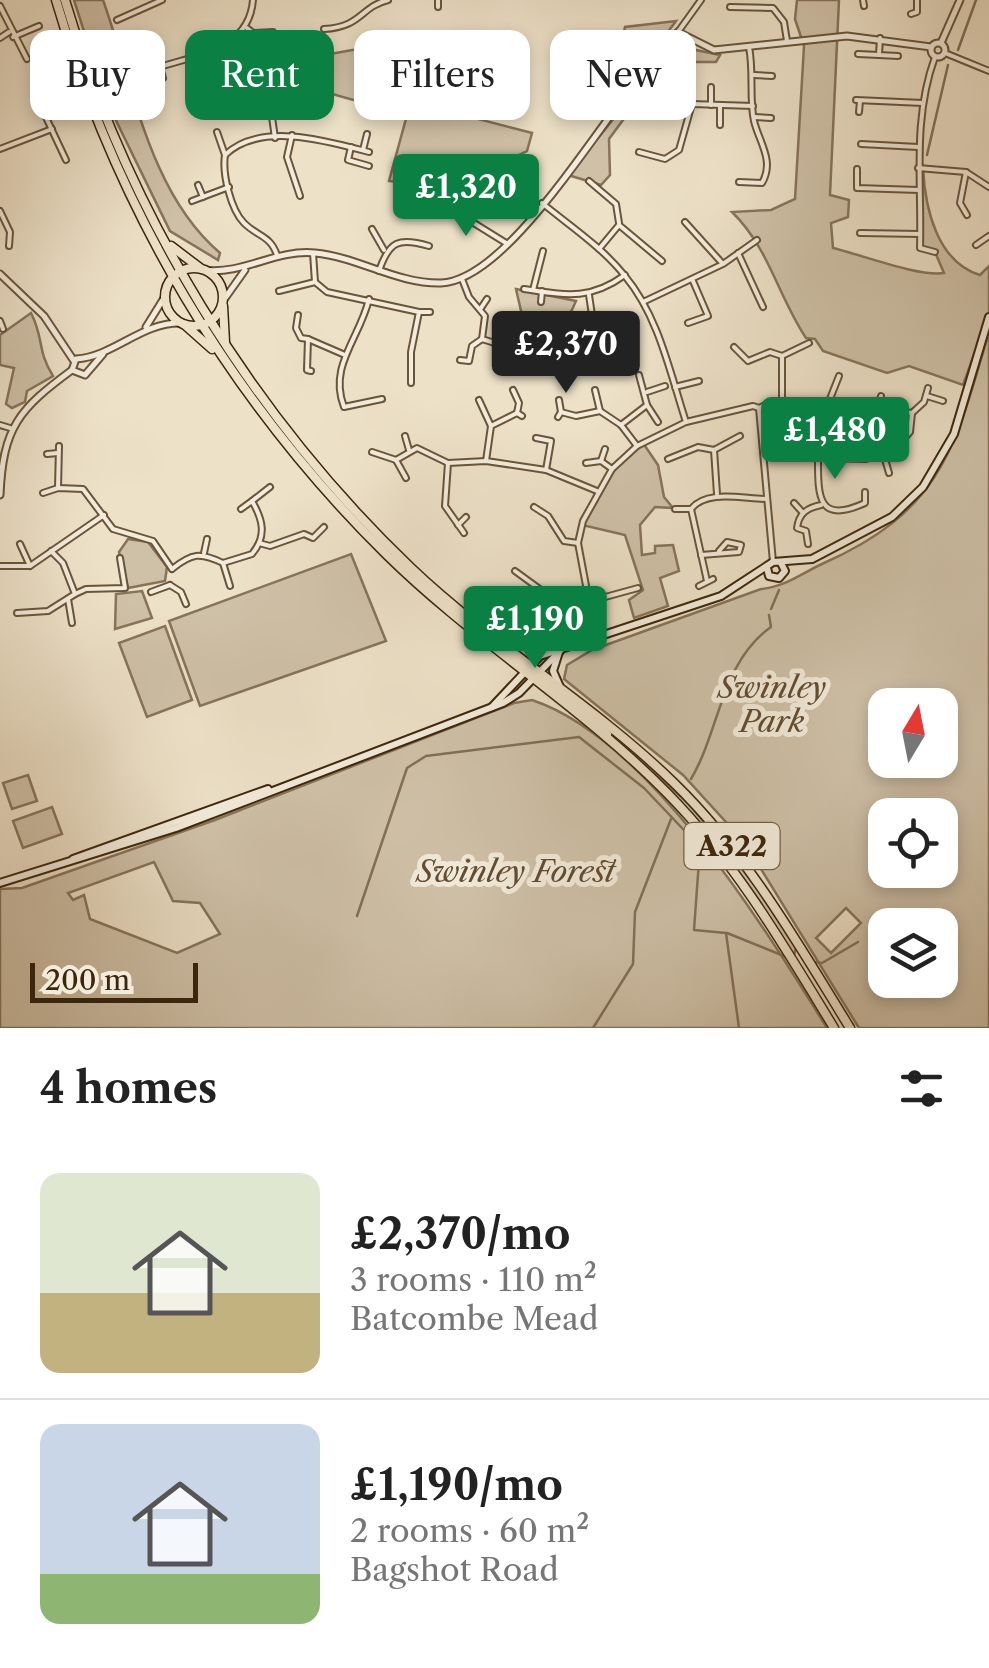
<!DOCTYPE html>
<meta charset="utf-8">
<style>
body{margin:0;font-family:"Libre Caslon Text",serif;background:#f6f6f6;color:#222;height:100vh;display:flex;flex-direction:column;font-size:38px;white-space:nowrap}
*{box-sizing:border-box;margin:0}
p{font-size:32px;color:#767676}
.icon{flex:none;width:55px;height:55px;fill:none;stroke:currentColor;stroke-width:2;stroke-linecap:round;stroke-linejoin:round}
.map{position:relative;height:1028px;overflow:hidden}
.panel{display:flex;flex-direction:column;background:#fff;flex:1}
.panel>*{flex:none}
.top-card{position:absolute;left:30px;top:30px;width:930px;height:90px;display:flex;gap:20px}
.needle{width:65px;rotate:10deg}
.controls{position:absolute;left:868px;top:688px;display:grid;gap:20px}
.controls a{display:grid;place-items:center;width:90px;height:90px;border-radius:20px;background:#fff;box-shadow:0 5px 15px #0003;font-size:50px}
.scale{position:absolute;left:30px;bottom:25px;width:168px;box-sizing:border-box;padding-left:10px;border:5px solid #3c260c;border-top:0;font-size:28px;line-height:35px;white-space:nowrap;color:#3c260c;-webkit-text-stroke:8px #f3ecdb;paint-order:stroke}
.price{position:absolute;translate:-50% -85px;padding:0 22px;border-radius:10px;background:#0b8043;color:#fff;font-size:32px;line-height:65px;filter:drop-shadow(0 2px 5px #0008)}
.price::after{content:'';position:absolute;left:50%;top:60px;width:30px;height:22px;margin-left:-15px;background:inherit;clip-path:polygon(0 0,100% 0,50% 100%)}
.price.active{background:#222;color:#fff}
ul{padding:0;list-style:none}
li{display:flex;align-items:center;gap:30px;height:250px;padding:0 40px}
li+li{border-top:2px solid #e0e0e0}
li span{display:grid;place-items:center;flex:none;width:280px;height:200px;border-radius:20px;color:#555}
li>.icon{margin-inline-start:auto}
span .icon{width:120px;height:120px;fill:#fffc;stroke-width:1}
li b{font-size:42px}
h2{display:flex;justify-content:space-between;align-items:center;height:120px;padding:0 40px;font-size:42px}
.tag{padding:0 35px;border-radius:20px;background:#fff;box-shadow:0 5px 15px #0003;font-size:35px;line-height:90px}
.tag.active{background:#0b8043;color:#fff}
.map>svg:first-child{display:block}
</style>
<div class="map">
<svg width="989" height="1028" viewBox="0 0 989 1028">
<rect width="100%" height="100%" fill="#ede1c8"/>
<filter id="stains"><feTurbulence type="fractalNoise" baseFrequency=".002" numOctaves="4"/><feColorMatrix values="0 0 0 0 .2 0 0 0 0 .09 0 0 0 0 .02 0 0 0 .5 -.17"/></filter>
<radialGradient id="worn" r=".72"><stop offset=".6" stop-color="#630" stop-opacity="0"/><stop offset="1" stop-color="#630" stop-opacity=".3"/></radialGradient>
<g fill="#cfc1a8" stroke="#86745a" stroke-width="2.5" fill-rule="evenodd">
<path d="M74,0H103C133,84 149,193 220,253L218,260L170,231L106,100Z"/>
<path d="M797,0H839L830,195L849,200L848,217L831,223L833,248C862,255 919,277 944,273L935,252L922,249L918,176L923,168C925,208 937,262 980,275L989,266V313L963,385L909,366L887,373L823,351L815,339L806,338C778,296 769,248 732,212L771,210L795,199L804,46L795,19Z"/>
<polygon points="676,21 609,110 625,27"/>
<polygon points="442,34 465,37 443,99 447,111 532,133 527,151 492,168 459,208 420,185 389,181 407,115 272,77 272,68 302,59"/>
<polygon points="680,37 696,50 720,55 716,62 666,62 609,139 610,175 601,185 568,175"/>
<polygon points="516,289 576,301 571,312 525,328"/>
<path d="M31,313C44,338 37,351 53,376L27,391L25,402L12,408L6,404L14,368L0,365V335Z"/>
<path d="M989,332V1028H859L745,843L683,775L564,679L567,665L592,650L761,589C785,587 802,573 824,563C943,510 955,447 989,332ZM940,705V760H885V705ZM940,815V870H885V815ZM846,908L861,923L831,953L816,938ZM940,925V980H885V925Z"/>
<polygon points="643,443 658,465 664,497 673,508 655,507 640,525 642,555 655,553 655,546 673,545 679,571 660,578 668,606 634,618 629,600 643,590 625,535 582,525 612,469"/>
<polygon points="128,539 148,542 167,567 165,581 128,588 119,552"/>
<polygon points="351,554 386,641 200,706 169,621"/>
<polygon points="142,591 152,618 115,629 116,594"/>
<polygon points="165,626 192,700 147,717 119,643"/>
<path d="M532,700C649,739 764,927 827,1028H0V889L22,888L215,820L514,703ZM154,862L173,901L200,903L220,934L177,953L90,919L84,895L73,900L68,893Z"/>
<path d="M600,725L687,802L744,869L790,937L796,947L794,956C736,864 683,796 600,725Z"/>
<polygon points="28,775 37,801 12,809 3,783"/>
<polygon points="52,807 62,834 23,848 13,821"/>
</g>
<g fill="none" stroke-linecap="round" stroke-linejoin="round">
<g stroke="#827056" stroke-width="2.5">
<polyline points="958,50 976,0"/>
<polyline points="927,155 948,65"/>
<polyline points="771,609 779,590"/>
<path d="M691,779C720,730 721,662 771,627L769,615"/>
<polyline points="357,916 407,768 426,756 579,737 644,788 700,847 694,930 726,933 739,1028"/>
<polyline points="727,933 784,956"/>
<polyline points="814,962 822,963 858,942"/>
<polyline points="593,1028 633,964 635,912 671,819"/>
</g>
<g stroke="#68553b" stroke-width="8">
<g id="minor">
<polyline points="863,0 864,6"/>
<polyline points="0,6 27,59"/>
<polyline points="438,7 438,0"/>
<polyline points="730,7 773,8 784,22 787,41"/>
<polyline points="911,14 917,12 917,0"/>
<polyline points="117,20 162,0"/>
<polyline points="247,28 253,33 273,32"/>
<path d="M324,29C362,27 360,7 388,0"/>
<polyline points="678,32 701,0"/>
<polyline points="13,37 39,26"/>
<polyline points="0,38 9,32"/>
<polyline points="880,38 879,55 898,56"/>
<polyline points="945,53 989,71"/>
<polyline points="858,54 879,55"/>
<path d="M935,57C912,120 922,183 920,248L935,252"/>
<polyline points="754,75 772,76"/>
<path d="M163,78L160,67C200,54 249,49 253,0"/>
<polyline points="711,87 711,105"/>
<polyline points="277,92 300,97"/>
<polyline points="661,95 692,104"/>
<polyline points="856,100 923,103"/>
<polyline points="43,111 66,160"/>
<polyline points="859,112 860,101"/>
<polyline points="754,117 771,118"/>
<polyline points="720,125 720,105"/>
<polyline points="217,132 225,155"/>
<polyline points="292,135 287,157 300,196"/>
<polyline points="275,138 272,117 278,86"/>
<polyline points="861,144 918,147"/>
<polyline points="351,147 348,160 369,166"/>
<polyline points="0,149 52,129"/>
<polyline points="363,150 367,134"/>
<polyline points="639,152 665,159 679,150 692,104 753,106"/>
<polyline points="918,168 966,172 989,187"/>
<polyline points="857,169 857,188 919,190"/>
<polyline points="966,172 960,203 967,215"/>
<polyline points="589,181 616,204 619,223"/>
<path d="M739,182L762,183C775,161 759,142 754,121C749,98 754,72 749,47"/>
<polyline points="198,185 203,197"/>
<polyline points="192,201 229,187"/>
<path d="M542,203C570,226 602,247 625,276C659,317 670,373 686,422"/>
<polyline points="429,205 440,202 506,243"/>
<polyline points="0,211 10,232 9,246"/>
<polyline points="685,222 722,263"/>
<polyline points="372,229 384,250"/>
<polyline points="860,233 920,234"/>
<polyline points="976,245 989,236"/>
<polyline points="599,249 619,225 662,261"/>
<polyline points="313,253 315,282 327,292 419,312 411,352 411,383"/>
<polyline points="738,253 763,307"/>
<path d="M277,255C270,235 258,237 244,223C231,210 222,174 225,155C260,121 328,141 369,152"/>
<path d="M379,271C389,241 399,237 429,246"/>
<polyline points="462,279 469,297 485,316 482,339 498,344 506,368"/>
<path d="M524,289C565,295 589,301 625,275"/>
<polyline points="533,290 543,251"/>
<polyline points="279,291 315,282"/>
<path d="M369,299C360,338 328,366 344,407L382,399"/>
<polyline points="541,302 542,291"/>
<polyline points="643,302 723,264 757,240"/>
<polyline points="481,308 487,299"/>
<polyline points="419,312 430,312"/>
<polyline points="298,315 296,328 301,338 308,339"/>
<polyline points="0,321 3,329"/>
<polyline points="688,323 708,316 693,281"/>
<polyline points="591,325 606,332 633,323"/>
<polyline points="533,329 541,351"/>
<polyline points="734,347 748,361 770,352 782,356 782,400"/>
<polyline points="534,355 585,332 592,315 589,295"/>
<polyline points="782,356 809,343"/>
<polyline points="460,360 469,361 472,346 482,339"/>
<polyline points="311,371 307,370 308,339 345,355"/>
<polyline points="675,387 699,381"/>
<polyline points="513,390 519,403 517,413"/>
<polyline points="595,390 600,411"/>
<polyline points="647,392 665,386"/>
<polyline points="881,396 874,422 889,473"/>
<polyline points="927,396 943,401"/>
<polyline points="479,400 491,426"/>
<polyline points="559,400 561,412"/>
<polyline points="647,405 658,422"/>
<polyline points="759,408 773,562"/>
<polyline points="879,409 912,413 924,402 928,388"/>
<polyline points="558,417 561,412 576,416 600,411 621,425 637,446"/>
<polyline points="791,420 794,456"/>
<polyline points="0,425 10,428"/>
<polyline points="621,425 647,405 639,375"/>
<polyline points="405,436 409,450"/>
<polyline points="536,438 551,441 546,470"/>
<polyline points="904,439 910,432 912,413"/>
<polyline points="714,450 717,494"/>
<polyline points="372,452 396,460 417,448 448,463 486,461 546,470 597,491"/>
<polyline points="47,454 58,453"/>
<polyline points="766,456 865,459 885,454"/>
<path d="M818,457C818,496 817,525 865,503V492"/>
<polyline points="668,459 698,447 714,450 740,436"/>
<polyline points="396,460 406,478"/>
<polyline points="486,461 491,426 517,413 522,416"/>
<polyline points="601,461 605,449"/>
<polyline points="448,463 445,506 464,533"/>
<polyline points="586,463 601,461 612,469"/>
<polyline points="58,488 59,446"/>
<polyline points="43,493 58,488 83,489 113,529 153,541 172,569"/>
<polyline points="794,503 803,513"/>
<polyline points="534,507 548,516 564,541 578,543"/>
<polyline points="241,509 252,501"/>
<path d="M675,509H691C707,489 743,499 767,499"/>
<polyline points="691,509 707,581"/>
<polyline points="458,525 466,517"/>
<polyline points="259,543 270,546 304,534 313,538 324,527"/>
<polyline points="20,544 30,566"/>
<path d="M808,544L806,531L797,528C799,513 807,508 821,505"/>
<polyline points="204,553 207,539"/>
<polyline points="701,555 739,552 741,545 727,542 719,551"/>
<polyline points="223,563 230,586"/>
<polyline points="0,566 30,566 104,515"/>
<path d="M172,569C192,553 200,552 223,563L252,554C267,536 263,520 252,501L270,487"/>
<polyline points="515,571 563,606 584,605 587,591 578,543 583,521 612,469 637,446 686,422 753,406 759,408 773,401 826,409 839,376"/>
<polyline points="170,585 181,592 186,604"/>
<polyline points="699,586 713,579"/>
<polyline points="151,592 170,585"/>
<polyline points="75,594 86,589 125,588 120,558"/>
<polyline points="68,599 72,623"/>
<polyline points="587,602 638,588"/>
<polyline points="17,613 48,611 75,594 63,563 51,551"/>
</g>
</g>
<g stroke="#68553b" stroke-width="9">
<g id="tertiary">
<circle cx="938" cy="50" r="7"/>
<polyline points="941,43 960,0"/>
<path d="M204,270C244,275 275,249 315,253C358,257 397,284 441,283C517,280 619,85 678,32L714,50L847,36L931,47"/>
<polyline points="0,274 44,316 74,361"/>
<polyline points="223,301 245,270"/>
<polyline points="146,327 164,298"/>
<path d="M72,370L76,359C115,356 140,323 180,323"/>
<polyline points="72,370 85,375 103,354"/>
<path d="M0,495C3,427 19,409 72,370"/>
</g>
</g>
<g stroke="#3c260c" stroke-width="10">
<g id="secondary">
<polyline points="767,568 769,576 779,578 785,571 781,563"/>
<polyline points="559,652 553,671 560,687"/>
<polyline points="492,707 540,656 721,596 773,562 812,559 892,517 923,487 954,434 989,317"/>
<polyline points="73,859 268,789"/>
<polyline points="0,883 176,828 503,703 519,693 560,651"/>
</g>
</g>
<g stroke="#3c260c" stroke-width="11">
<g id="trunk">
<path d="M56,0C117,209 230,400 386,554C474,641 582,706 668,794C736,863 784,946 834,1028"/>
<path d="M65,0C128,213 250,414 411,568C493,646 593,704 674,783C747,854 797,942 850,1028"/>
<polyline points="171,246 200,268"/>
<circle cx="194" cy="297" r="29"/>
<polyline points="223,306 225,342"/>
<polyline points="185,325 212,349"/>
<polyline points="498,645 529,671"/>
<polyline points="530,665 535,675 607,734"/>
</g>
</g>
<use href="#minor" stroke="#f3ecdb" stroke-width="4"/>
<use href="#tertiary" stroke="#f3ecdb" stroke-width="5"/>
<use href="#secondary" stroke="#f3ecdb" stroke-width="6"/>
<use href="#trunk" stroke="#ede1c8" stroke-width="8"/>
</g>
<g text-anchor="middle" stroke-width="10" stroke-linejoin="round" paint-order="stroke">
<rect fill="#f3ecdb" stroke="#73614a" stroke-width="2.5" x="684.5" y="823" width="95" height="46" rx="8"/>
<g font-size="28" font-weight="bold" fill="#3c260c">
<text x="732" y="856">A322</text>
</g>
<g font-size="30" font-style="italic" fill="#614d33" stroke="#f3ecdb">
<text x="772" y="698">Swinley<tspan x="772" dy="34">Park</tspan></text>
<text x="516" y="882">Swinley Forest</text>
</g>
</g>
<rect width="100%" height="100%" filter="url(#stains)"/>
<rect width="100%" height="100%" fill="url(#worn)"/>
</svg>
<div class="controls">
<a><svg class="needle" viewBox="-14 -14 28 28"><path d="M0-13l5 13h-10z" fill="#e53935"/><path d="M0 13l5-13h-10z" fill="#767676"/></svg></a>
<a><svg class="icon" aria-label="locate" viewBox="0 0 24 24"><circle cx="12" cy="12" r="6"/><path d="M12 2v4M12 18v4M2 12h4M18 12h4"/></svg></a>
<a><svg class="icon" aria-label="layers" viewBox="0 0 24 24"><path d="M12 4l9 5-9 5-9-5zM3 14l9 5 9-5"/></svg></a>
</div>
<div class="scale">200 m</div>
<b class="price" style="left:466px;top:239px">£1,320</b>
<b class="price active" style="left:566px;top:396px">£2,370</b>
<b class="price" style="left:835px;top:482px">£1,480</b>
<b class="price" style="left:535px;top:671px">£1,190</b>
<div class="top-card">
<a class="tag">Buy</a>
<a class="tag active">Rent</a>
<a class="tag">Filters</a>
<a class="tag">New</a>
</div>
</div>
<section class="panel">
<h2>4 homes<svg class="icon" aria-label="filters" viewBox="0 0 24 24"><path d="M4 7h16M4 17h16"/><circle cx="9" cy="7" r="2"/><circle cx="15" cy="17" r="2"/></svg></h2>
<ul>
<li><span style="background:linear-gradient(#dfe7d0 60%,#c2b280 0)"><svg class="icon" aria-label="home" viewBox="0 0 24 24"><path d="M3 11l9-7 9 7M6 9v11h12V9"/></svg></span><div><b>£2,370/mo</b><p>3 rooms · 110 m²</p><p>Batcombe Mead</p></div></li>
<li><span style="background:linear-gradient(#c9d6e8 75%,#8fb573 0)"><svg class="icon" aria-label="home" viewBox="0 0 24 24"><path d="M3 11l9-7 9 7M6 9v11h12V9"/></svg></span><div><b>£1,190/mo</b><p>2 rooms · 60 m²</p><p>Bagshot Road</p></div></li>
</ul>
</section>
